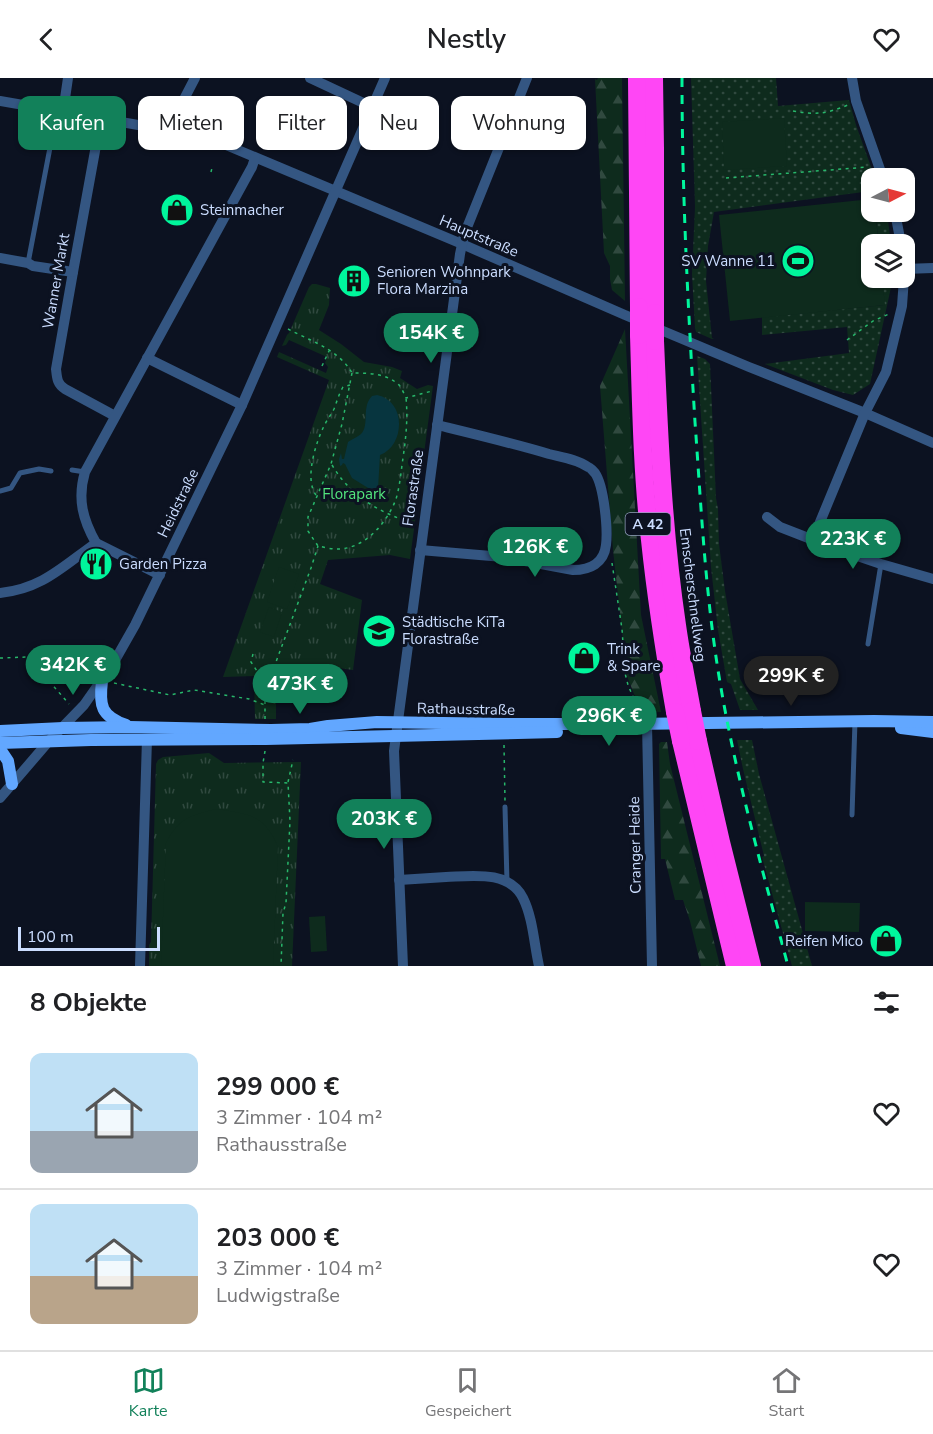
<!DOCTYPE html>
<html lang="de">
<meta charset="utf-8">
<style>
body{margin:0;font-family:"Nunito Sans",sans-serif;background:#f2f2f2;color:#202124;height:100vh;display:flex;flex-direction:column;font-size:22px;white-space:nowrap}
*{box-sizing:border-box;margin:0}
p{font-size:20px;color:#757577}
.icon{flex:none;width:33px;height:33px;fill:none;stroke:currentColor;stroke-width:2;stroke-linecap:round;stroke-linejoin:round}
.map{position:relative;height:888px;overflow:hidden}
.drawer{display:flex;flex-direction:column;background:#fff;flex:1}
.drawer>*{flex:none}
.top-card{position:absolute;left:18px;top:18px;width:600px;height:54px;display:flex;gap:12px}
.needle{width:39px;rotate:84deg}
.tools{position:absolute;left:861px;top:90px;display:grid;gap:12px}
.tools a{display:grid;place-items:center;width:54px;height:54px;border-radius:12px;background:#fff;box-shadow:0 2px 4px #0004;font-size:30px}
.scale{position:absolute;left:18px;bottom:15px;width:142px;box-sizing:border-box;padding-left:6px;border:3px solid #cbddff;border-top:0;font-size:16px;line-height:21px;white-space:nowrap;color:#cbddff;-webkit-text-stroke:4px #0c1221;paint-order:stroke}
.price{position:absolute;translate:-50% -51px;padding:0 14px;border-radius:21px;background:#12815a;color:#fff;font-size:20px;line-height:39px;filter:drop-shadow(0 2px 3px #0008)}
.price::after{content:'';position:absolute;left:50%;top:36px;width:18px;height:14px;margin-left:-9px;background:inherit;clip-path:polygon(0 0,100% 0,50% 100%)}
.price.selected{background:#222;color:#fff}
ul{padding:0;list-style:none}
li{display:flex;align-items:center;gap:18px;height:150px;padding:0 30px}
li+li{border-top:2px solid #e0e0e0}
li span{display:grid;place-items:center;flex:none;width:168px;height:120px;border-radius:12px;color:#555}
li>.icon{margin-inline-start:auto}
span .icon{width:72px;height:72px;fill:#fffc;stroke-width:1}
li b{font-size:26px}
h2{display:flex;justify-content:space-between;align-items:center;height:72px;padding:0 30px;font-size:26px}
.pill{padding:0 21px;border-radius:12px;background:#fff;box-shadow:0 2px 4px #0004;font-size:21px;line-height:54px}
.pill.selected{background:#12815a;color:#fff}
header{display:flex;justify-content:space-between;align-items:center;height:78px;padding:0 30px;background:#fff;font-size:27px;font-weight:600}
.menu{display:flex;justify-content:space-around;align-items:center;height:84px;border-top:2px solid #e0e0e0;background:#fff;font-size:16px;color:#757577}
.menu a{display:grid;justify-items:center;gap:3px}
.menu .selected{color:#12815a}
.map>svg:first-child{display:block}
</style>
<header><svg class="icon" aria-label="back" viewBox="0 0 24 24"><path d="M15 5l-7 7 7 7"/></svg>Nestly<svg class="icon" aria-label="heart" viewBox="0 0 24 24"><path d="M12 20l-8-8c-3-5 5-10 8-4 3-6 11-1 8 4z"/></svg></header>
<div class="map">
<svg width="933" height="888" viewBox="0 0 933 888">
<defs>
<pattern id="grass-dots" width="8" height="8" patternUnits="userSpaceOnUse" patternTransform="scale(1.5)"><rect width="8" height="8" fill="#0e2b1d"/><path d="M2 2h.1M6 6h.1" fill="none" stroke="#30493f" stroke-width="1.8" stroke-linecap="round"/></pattern>
<pattern id="forest-firs" width="22" height="20" patternUnits="userSpaceOnUse" patternTransform="scale(1.5)"><rect width="22" height="20" fill="#0e2b1d"/><path d="M5 1l3.5 6h-7zM16 11l3.5 6h-7z" fill="#30493f"/></pattern>
<pattern id="park-tufts" width="24" height="20" patternUnits="userSpaceOnUse" patternTransform="scale(1.5)"><rect width="24" height="20" fill="#0e2b1d"/><path d="M3 7l-1-3M5 7V3M7 7l1-3M15 17l-1-3M17 17v-4M19 17l1-3" fill="none" stroke="#30493f"/></pattern>
</defs>
<rect width="100%" height="100%" fill="#0c1221"/>
<g fill="url(#grass-dots)">
<polygon points="691,0 776,0 778,28 849,22 856,47 875,100 872,100 871,113 714,134 708,168 706,203 712,260 714,261 712,261 696,254 695,250 692,196 695,129"/>
<polygon points="875,134 887,134 891,166 879,166"/>
<polygon points="882,200 893,200 870,306 853,317 833,312 765,286 849,275 847,249 762,257 762,239 884,227"/>
<polygon points="697,278 705,281 710,286 716,420 718,431 719,466 725,513 740,601 758,632 740,632 731,606 727,604 718,552 711,489"/>
<polygon points="737,662 752,662 759,696 812,888 792,888 762,779 764,778 743,691"/>
</g>
<g fill="url(#forest-firs)">
<polygon points="598,0 622,0 625,223 612,212 610,201 610,188 604,175 595,1 597,2"/>
<polygon points="625,251 641,537 661,634 643,633 634,616 627,598 613,472 600,308"/>
<polygon points="661,664 667,664 670,686 720,888 701,888 690,843 683,822 675,822 665,781 661,781 659,666"/>
</g>
<g fill="url(#park-tufts)">
<polygon points="312,206 316,206 330,210 329,227 319,252 341,266 364,284 392,289 402,293 400,300 417,311 428,307 433,308 410,481 390,477 328,482 320,506 362,522 353,592 338,590 334,597 276,598 276,641 255,641 254,598 223,599 329,302 277,279 279,274 326,295 328,289 325,285 327,279 289,262 286,267 282,268 287,257 289,255 309,209"/>
<polygon points="209,675 224,685 301,684 292,888 149,888 149,867 151,864 156,686 158,682 163,679"/>
</g>
<g fill="#0e2b1d">
<polygon points="784,40 787,88 724,92 722,44"/>
<polygon points="871,121 872,134 875,134 879,166 872,166 872,200 882,200 885,227 730,243 719,137"/>
<polygon points="279,489 299,496 287,531 267,524"/>
<polygon points="269,529 282,534 274,559 260,554"/>
<path d="M216,731C249,736 264,736 278,769L273,888H161L166,765C179,740 189,738 216,731Z"/>
<polygon points="805,824 860,825 859,854 805,853"/>
<polygon points="325,838 327,873 311,874 309,839"/>
</g>
<path fill="#07353f" d="M377,317C407,323 405,368 380,377L378,411L373,413L352,400L345,386L343,385L342,387L340,388L339,381L341,375L342,381H344L348,364C352,361 358,359 361,356C370,347 361,329 372,318Z"/>
<g fill="none" stroke-linecap="round" stroke-linejoin="round">
<g stroke="#28b76b" stroke-width="1.5" stroke-dasharray="3 4.5" stroke-linecap="butt">
<path d="M793,33C817,37 825,36 848,27"/>
<polyline points="211,94 212,90"/>
<polyline points="726,100 868,89"/>
<path d="M288,251C311,263 339,272 352,295C368,295 386,295 399,307C402,310 404,316 406,320L432,313"/>
<polyline points="847,262 873,243 889,236"/>
<polyline points="322,288 329,273"/>
<path d="M352,295L342,346L331,386L308,439V453L318,468C323,469 330,471 336,471C364,472 387,445 396,421C400,408 401,393 403,380C406,359 408,340 406,320"/>
<path d="M332,387C351,419 379,434 414,446"/>
<path d="M316,417C304,401 316,364 324,348C327,342 331,337 334,331C337,323 339,316 343,309L350,307"/>
<polyline points="612,485 622,551 625,595 628,607 640,635"/>
<polyline points="253,576 251,584 267,608"/>
<polyline points="617,576 622,572"/>
<polyline points="0,580 28,579 30,581 69,626"/>
<polyline points="114,605 170,617 194,612 249,621 265,627"/>
<polyline points="265,641 265,618 267,608 311,490 318,468"/>
<polyline points="504,667 505,723"/>
<polyline points="265,673 263,685 263,704 288,705 290,743 286,825 283,835 281,888"/>
<polyline points="288,704 293,682"/>
</g>
<g stroke="#345682" stroke-width="5">
<polyline points="28,185 57,33"/>
<polyline points="72,392 85,394"/>
<polyline points="0,413 11,410 20,395 39,391 51,393"/>
<polyline points="868,566 881,486"/>
<polyline points="505,729 507,804"/>
<polyline points="852,737 855,643"/>
</g>
<g stroke="#345682" stroke-width="10">
<polyline points="310,0 372,29"/>
<polyline points="852,0 856,23 883,100"/>
<polyline points="0,23 207,59 462,166 625,237 749,289 865,335 933,365"/>
<polyline points="63,34 68,0"/>
<path d="M101,40L73,194L56,291C57,300 57,306 65,311L115,338"/>
<polyline points="168,52 195,0"/>
<polyline points="895,134 901,166"/>
<polyline points="0,180 28,185 33,188 73,194"/>
<polyline points="904,191 933,190"/>
<polyline points="147,280 242,327"/>
<polyline points="767,439 780,449 834,470 881,486 933,501"/>
<polyline points="813,461 865,335 886,294 902,228 904,200"/>
<path d="M96,465C83,442 77,421 85,394L252,89L255,80"/>
<polyline points="96,465 160,497"/>
<path d="M420,472L503,479L573,492C590,492 604,485 606,467C608,451 604,408 595,395C594,394 590,389 588,389C577,381 561,379 549,376C512,365 474,356 437,347"/>
<path d="M0,515C42,511 63,488 96,465"/>
<polyline points="647,646 652,888"/>
<polyline points="0,720 49,663 84,627 114,584 135,547 242,327 385,0"/>
<path d="M399,802C415,801 431,800 446,799C472,798 509,792 523,820C533,840 534,866 539,888"/>
<polyline points="140,888 147,661"/>
<polyline points="403,888 394,673 460,176 464,157 527,0"/>
</g>
<g stroke="#62a7ff" stroke-width="12">
<path d="M102,603C99,628 101,638 126,647"/>
<polyline points="901,650 933,654"/>
<polyline points="0,653 63,650 130,649 271,652 310,651 328,648 377,644 515,646 632,646 874,643 933,644"/>
<polyline points="0,665 91,662 266,661 557,654"/>
<polyline points="0,671 8,683 12,706"/>
</g>
<g stroke="#ff46f5" stroke-width="18">
<polyline points="637,0 639,229"/>
<polyline points="654,0 655,70 655,235"/>
<path d="M639,257C641,325 642,394 650,462C656,520 665,577 675,634"/>
<path d="M655,263C659,358 663,453 677,547C681,576 687,605 692,633"/>
<polyline points="681,663 735,888"/>
<polyline points="698,663 721,764 752,888"/>
</g>
<path stroke="#00f69c" stroke-width="3" stroke-dasharray="9 8" stroke-linecap="butt" d="M682,0C682,115 688,230 695,344C701,427 705,510 718,592C734,693 762,790 788,888"/>
<g stroke="#ff46f5" stroke-width="18">
<polyline points="639,229 639,257"/>
<polyline points="655,235 655,263"/>
<polyline points="692,633 698,663"/>
<polyline points="675,634 681,663"/>
</g>
</g>
<defs>
<g id="shop-disc" transform="scale(1.725)"><circle r="9.5" fill="#00f69c" stroke="#0c1221"/><path d="M-5-2.5h2.3a2.7 3.5 0 0 1 5.4 0H5L5.5 6h-11ZM-1.5-2.5h3a1.5 2.3 0 0 0-3 0Z" fill="#111"/></g>
<g id="stadium-disc" transform="scale(1.725)"><circle r="9.5" fill="#00f69c" stroke="#0c1221"/><path d="M0-5a6.5 5 0 1 0 0 10a6.5 5 0 1 0 0-10ZM-3.5-1.8h7v3.6h-7Z" fill="#111"/></g>
<g id="building-disc" transform="scale(1.725)"><circle r="9.5" fill="#00f69c" stroke="#0c1221"/><path d="M-4-6H4V6H1V3H-1V6H-4ZM-2.5-4.3h1.7v1.8h-1.7ZM.8-4.3h1.7v1.8H.8ZM-2.5-1h1.7V.8h-1.7ZM.8-1h1.7V.8H.8Z" fill="#111"/></g>
<g id="restaurant-disc" transform="scale(1.725)"><circle r="9.5" fill="#00f69c" stroke="#0c1221"/><path d="M-5-6h1v4h1v-4h1v4h1v-4h1v5L-1.5 .5V6h-2V.5L-5-1ZM5-6V6H3V1.5H1.5Q1.5-4 5-6Z" fill="#111"/></g>
<g id="school-disc" transform="scale(1.725)"><circle r="9.5" fill="#00f69c" stroke="#0c1221"/><path d="M0-5L7-2L0 1L-7-2ZM-4 1L0 2.5L4 1V4Q0 6-4 4Z" fill="#111"/></g>
</defs>
<g fill-rule="evenodd">
<use href="#shop-disc" x="177" y="132"/>
<use href="#stadium-disc" x="798" y="183"/>
<use href="#building-disc" x="354" y="203"/>
<use href="#restaurant-disc" x="96" y="486"/>
<use href="#school-disc" x="379" y="553"/>
<use href="#shop-disc" x="584" y="580"/>
<use href="#shop-disc" x="886" y="863"/>
</g>
<g text-anchor="middle" stroke-width="6" stroke-linejoin="round" paint-order="stroke">
<rect fill="#0c1221" stroke="#92a0bc" stroke-width="1.5" x="625.5" y="435" width="45" height="22" rx="4.5"/>
<g font-size="14" font-weight="bold" fill="#cbddff">
<text x="648" y="451">A 42</text>
</g>
<g font-size="15" fill="#cbddff" stroke="#0c1221" text-anchor="start">
<text x="200" y="137">Steinmacher</text>
<text x="775" y="188" text-anchor="end">SV Wanne 11</text>
<text x="377" y="199">Senioren Wohnpark<tspan x="377" dy="17">Flora Marzina</tspan></text>
<text x="119" y="491">Garden Pizza</text>
<text x="402" y="549">Städtische KiTa<tspan x="402" dy="17">Florastraße</tspan></text>
<text x="607" y="576">Trink<tspan x="607" dy="17">&amp; Spare</tspan></text>
<text x="863" y="868" text-anchor="end">Reifen Mico</text>
</g>
<g font-size="15" fill="#cbddff" stroke="#0c1221">
<text transform="translate(479 158) rotate(23)" y="5">Hauptstraße</text>
<text transform="translate(56 203) rotate(-80)" y="5">Wanner Markt</text>
<text transform="translate(413 410) rotate(-82)" y="5">Florastraße</text>
<text transform="translate(178 425) rotate(-64)" y="5">Heidstraße</text>
<text transform="translate(693 517) rotate(83)" y="5">Emscherschnellweg</text>
<text transform="translate(466 631) rotate(1)" y="5">Rathausstraße</text>
<text transform="translate(635 767) rotate(-91)" y="5">Cranger Heide</text>
</g>
<g font-size="15" fill="#52e47c" stroke="#0c1221">
<text x="354" y="421">Florapark</text>
</g>
</g>
</svg>
<div class="tools">
<a><svg class="needle" viewBox="-14 -14 28 28"><path d="M0-13l5 13h-10z" fill="#e53935"/><path d="M0 13l5-13h-10z" fill="#757577"/></svg></a>
<a><svg class="icon" aria-label="layers" viewBox="0 0 24 24"><path d="M12 4l9 5-9 5-9-5zM3 14l9 5 9-5"/></svg></a>
</div>
<div class="scale">100 m</div>
<b class="price" style="left:431px;top:286px">154K €</b>
<b class="price" style="left:853px;top:492px">223K €</b>
<b class="price" style="left:535px;top:500px">126K €</b>
<b class="price" style="left:73px;top:618px">342K €</b>
<b class="price selected" style="left:791px;top:629px">299K €</b>
<b class="price" style="left:300px;top:637px">473K €</b>
<b class="price" style="left:609px;top:669px">296K €</b>
<b class="price" style="left:384px;top:772px">203K €</b>
<div class="top-card">
<a class="pill selected">Kaufen</a>
<a class="pill">Mieten</a>
<a class="pill">Filter</a>
<a class="pill">Neu</a>
<a class="pill">Wohnung</a>
</div>
</div>
<section class="drawer">
<h2>8 Objekte<svg class="icon" aria-label="filters" viewBox="0 0 24 24"><path d="M4 7h16M4 17h16"/><circle cx="9" cy="7" r="2"/><circle cx="15" cy="17" r="2"/></svg></h2>
<ul>
<li><span style="background:linear-gradient(#bfe0f5 65%,#9aa5b1 0)"><svg class="icon" aria-label="home" viewBox="0 0 24 24"><path d="M3 11l9-7 9 7M6 9v11h12V9"/></svg></span><div><b>299 000 €</b><p>3 Zimmer · 104 m²</p><p>Rathausstraße</p></div><svg class="icon" aria-label="heart" viewBox="0 0 24 24"><path d="M12 20l-8-8c-3-5 5-10 8-4 3-6 11-1 8 4z"/></svg></li>
<li><span style="background:linear-gradient(#bfe0f5 60%,#b9a48a 0)"><svg class="icon" aria-label="home" viewBox="0 0 24 24"><path d="M3 11l9-7 9 7M6 9v11h12V9"/></svg></span><div><b>203 000 €</b><p>3 Zimmer · 104 m²</p><p>Ludwigstraße</p></div><svg class="icon" aria-label="heart" viewBox="0 0 24 24"><path d="M12 20l-8-8c-3-5 5-10 8-4 3-6 11-1 8 4z"/></svg></li>
</ul>
</section>
<nav class="menu">
<a class="selected"><svg class="icon" aria-label="map" viewBox="0 0 24 24"><path d="M3 6l6-2 6 2 6-2v14l-6 2-6-2-6 2zM9 4v14M15 6v14"/></svg>Karte</a>
<a><svg class="icon" aria-label="saved" viewBox="0 0 24 24"><path d="M7 4h10v16l-5-4-5 4z"/></svg>Gespeichert</a>
<a><svg class="icon" aria-label="home" viewBox="0 0 24 24"><path d="M3 11l9-7 9 7M6 9v11h12V9"/></svg>Start</a>
</nav>
